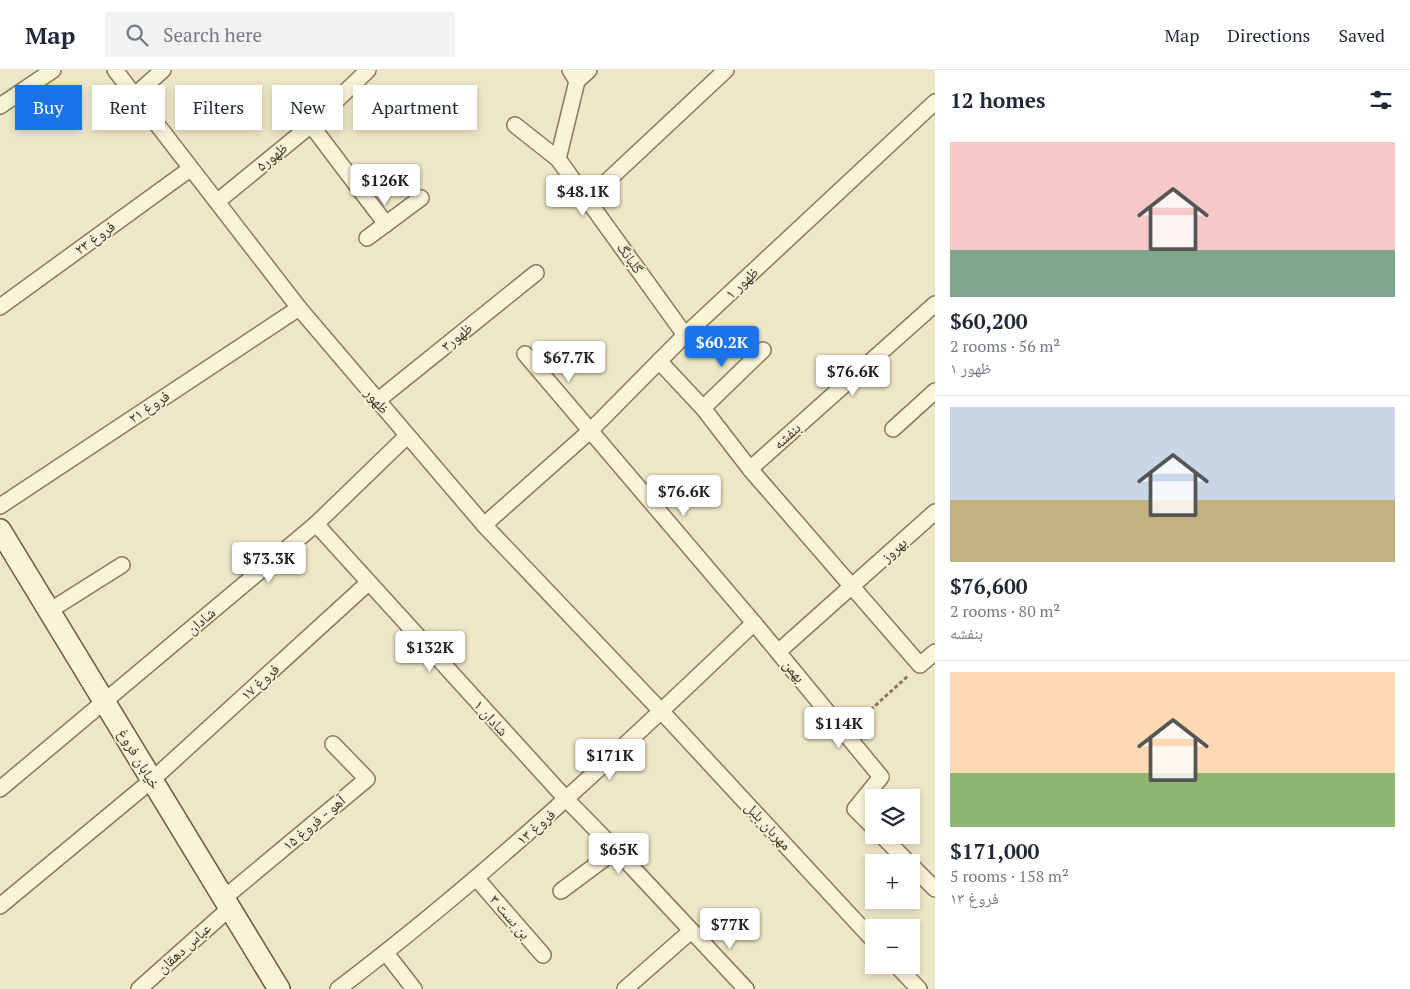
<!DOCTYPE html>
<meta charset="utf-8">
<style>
body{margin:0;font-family:"PT Serif","Noto Naskh Arabic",serif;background:#f2f2f3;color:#1f2937;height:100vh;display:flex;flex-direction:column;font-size:19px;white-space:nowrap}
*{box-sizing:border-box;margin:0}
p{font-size:16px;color:#747a83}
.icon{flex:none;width:28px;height:28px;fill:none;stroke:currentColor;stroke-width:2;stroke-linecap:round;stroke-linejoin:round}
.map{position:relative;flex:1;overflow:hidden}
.panel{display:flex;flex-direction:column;background:#fff;width:475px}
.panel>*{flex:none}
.top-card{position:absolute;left:15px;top:15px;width:475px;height:45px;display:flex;gap:10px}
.fabs{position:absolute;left:865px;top:719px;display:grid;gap:10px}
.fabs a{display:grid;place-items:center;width:55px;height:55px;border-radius:0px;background:#fff;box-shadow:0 2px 8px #0003;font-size:25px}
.price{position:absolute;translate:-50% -42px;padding:0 11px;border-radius:5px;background:#fff;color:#222;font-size:16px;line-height:32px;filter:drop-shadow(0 1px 2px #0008)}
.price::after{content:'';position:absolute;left:50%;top:30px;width:15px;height:11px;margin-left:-8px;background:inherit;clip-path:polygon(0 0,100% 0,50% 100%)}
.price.active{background:#1a73e8;color:#fff}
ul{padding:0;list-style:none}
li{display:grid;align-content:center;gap:10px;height:265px;padding:0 15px}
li+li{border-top:1px solid #e0e1e3}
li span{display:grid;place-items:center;height:155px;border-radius:0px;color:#555}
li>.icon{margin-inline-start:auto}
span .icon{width:90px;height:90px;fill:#fffc;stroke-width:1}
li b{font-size:21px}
h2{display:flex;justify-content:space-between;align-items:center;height:60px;padding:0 15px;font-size:21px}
.pill{padding:0 18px;border-radius:0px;background:#fff;box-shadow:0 2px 8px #0003;font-size:18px;line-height:45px}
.pill.active{background:#1a73e8;color:#fff}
header{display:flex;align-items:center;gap:30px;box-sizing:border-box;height:70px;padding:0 25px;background:#fff;border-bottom:1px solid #e0e1e3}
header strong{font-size:24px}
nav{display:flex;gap:28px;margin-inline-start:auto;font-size:18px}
.search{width:350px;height:45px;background:#f2f2f3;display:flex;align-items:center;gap:12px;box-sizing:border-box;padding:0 18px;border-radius:0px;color:#747a83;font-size:19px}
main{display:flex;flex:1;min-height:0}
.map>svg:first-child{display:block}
</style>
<header>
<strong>Map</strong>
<div class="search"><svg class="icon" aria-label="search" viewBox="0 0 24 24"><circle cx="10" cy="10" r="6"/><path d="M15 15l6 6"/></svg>Search here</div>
<nav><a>Map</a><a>Directions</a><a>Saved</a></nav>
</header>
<main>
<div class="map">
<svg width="935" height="919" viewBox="0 0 935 919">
<rect width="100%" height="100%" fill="#eee7c7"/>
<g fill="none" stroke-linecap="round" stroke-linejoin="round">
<g stroke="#89795c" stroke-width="18">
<g id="street">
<polyline points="115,0 299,238 484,455 662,642 874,871"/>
<polyline points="570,0 577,11 558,89 685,265"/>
<polyline points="577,11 589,0"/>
<polyline points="135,25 163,0"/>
<polyline points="0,36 53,0"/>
<polyline points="311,55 386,154"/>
<polyline points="515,55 558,89"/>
<polyline points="588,129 726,0"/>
<polyline points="218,131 311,55 368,0"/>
<polyline points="367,168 421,128"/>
<polyline points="0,237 190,99"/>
<polyline points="525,284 754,553"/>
<polyline points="659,291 703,338 750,399 920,595 935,582"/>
<polyline points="377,331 536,203"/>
<polyline points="703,338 763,280"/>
<polyline points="893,359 935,321"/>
<polyline points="750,399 935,234"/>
<polyline points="0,436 299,238"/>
<polyline points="316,454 567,730 616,780 746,919"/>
<polyline points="484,455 590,361 685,265 935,32"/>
<polyline points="49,541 122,495"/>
<polyline points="778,582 881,707 855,739 874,758"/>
<polyline points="0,719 316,454 407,366"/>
<polyline points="881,765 908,792"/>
<polyline points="911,795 935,819"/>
<polyline points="477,809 543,885"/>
<polyline points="561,821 616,780"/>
<polyline points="224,828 367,709 333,674"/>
<polyline points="0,836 152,710 368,513"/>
<polyline points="386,883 414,919"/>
<polyline points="896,895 919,919"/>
<polyline points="139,919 230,838"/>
<path d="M338,919C486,807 620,681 754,553L778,582L935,442"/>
<polyline points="625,919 691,861"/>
</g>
</g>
<g stroke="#6b5a3f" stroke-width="24">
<polyline id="secondary" points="0,460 279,919"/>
</g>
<polyline stroke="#89795c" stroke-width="3" stroke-dasharray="4 2.5" stroke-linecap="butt" points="856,653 909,605"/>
<use href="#street" stroke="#f9f3da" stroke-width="15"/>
<use href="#secondary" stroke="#f9f3da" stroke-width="21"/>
</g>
<g text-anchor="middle" stroke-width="4" stroke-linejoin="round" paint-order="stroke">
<g font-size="15" fill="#3a2f20" stroke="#f5f0d6">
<text transform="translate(272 87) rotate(-39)" y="5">ظهور۵</text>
<text transform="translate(95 168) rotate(-36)" y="5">فروغ ۲۳</text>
<text transform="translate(630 188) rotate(55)" y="5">گلبانگ</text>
<text transform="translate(742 213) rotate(-43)" y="5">ظهور ۱</text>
<text transform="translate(457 267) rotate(-39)" y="5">ظهور۳</text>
<text transform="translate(377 331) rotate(50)" y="5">ظهور</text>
<text transform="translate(149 337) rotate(-34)" y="5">فروغ ۲۱</text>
<text transform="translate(787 366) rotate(-42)" y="5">بنفشه</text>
<text transform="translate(894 480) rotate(-42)" y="5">بهروز</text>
<text transform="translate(201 551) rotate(-40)" y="5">شادان</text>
<text transform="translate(794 601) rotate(50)" y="5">بهمن</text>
<text transform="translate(260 612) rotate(-42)" y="5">فروغ ۱۷</text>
<text transform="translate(491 648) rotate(48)" y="5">شادان ۱</text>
<text transform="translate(139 689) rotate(59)" y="5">خیابان فروغ</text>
<text transform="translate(314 753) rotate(-40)" y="5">آهو - فروغ ۱۵</text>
<text transform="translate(768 756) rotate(47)" y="5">مهربان بلبل</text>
<text transform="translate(536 757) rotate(-41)" y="5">فروغ ۱۳</text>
<text transform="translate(510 847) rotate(49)" y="5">بن بست ۳</text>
<text transform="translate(184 878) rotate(-42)" y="5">عباس دهقان</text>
</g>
</g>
</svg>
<div class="fabs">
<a><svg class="icon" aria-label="layers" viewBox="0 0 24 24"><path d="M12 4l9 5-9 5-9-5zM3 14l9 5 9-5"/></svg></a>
<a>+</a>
<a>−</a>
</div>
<b class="price" style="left:385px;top:136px">$126K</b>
<b class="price" style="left:583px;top:147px">$48.1K</b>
<b class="price active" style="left:722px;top:298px">$60.2K</b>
<b class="price" style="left:569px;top:313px">$67.7K</b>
<b class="price" style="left:853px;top:327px">$76.6K</b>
<b class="price" style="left:684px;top:447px">$76.6K</b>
<b class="price" style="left:269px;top:514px">$73.3K</b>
<b class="price" style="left:430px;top:603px">$132K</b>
<b class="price" style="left:839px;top:679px">$114K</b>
<b class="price" style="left:610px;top:711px">$171K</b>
<b class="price" style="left:619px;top:805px">$65K</b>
<b class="price" style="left:730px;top:880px">$77K</b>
<div class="top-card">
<a class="pill active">Buy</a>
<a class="pill">Rent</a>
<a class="pill">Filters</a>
<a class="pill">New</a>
<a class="pill">Apartment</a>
</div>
</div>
<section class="panel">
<h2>12 homes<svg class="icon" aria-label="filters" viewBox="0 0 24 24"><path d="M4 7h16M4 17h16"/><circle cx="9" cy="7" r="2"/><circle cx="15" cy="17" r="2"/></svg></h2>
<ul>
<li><span style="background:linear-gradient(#f6c9c9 70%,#7fa58c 0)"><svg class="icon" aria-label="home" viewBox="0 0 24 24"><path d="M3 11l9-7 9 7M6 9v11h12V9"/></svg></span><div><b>$60,200</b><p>2 rooms · 56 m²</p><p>ظهور ۱</p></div></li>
<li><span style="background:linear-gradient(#c9d6e8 60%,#c2b280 0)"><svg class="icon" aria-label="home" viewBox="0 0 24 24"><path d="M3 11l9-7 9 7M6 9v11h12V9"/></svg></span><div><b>$76,600</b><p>2 rooms · 80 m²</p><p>بنفشه</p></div></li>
<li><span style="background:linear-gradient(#ffd9b3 65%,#8fb573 0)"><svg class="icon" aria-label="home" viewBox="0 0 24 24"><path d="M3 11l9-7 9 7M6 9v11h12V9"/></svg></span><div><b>$171,000</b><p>5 rooms · 158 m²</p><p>فروغ ۱۳</p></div></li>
</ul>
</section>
</main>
